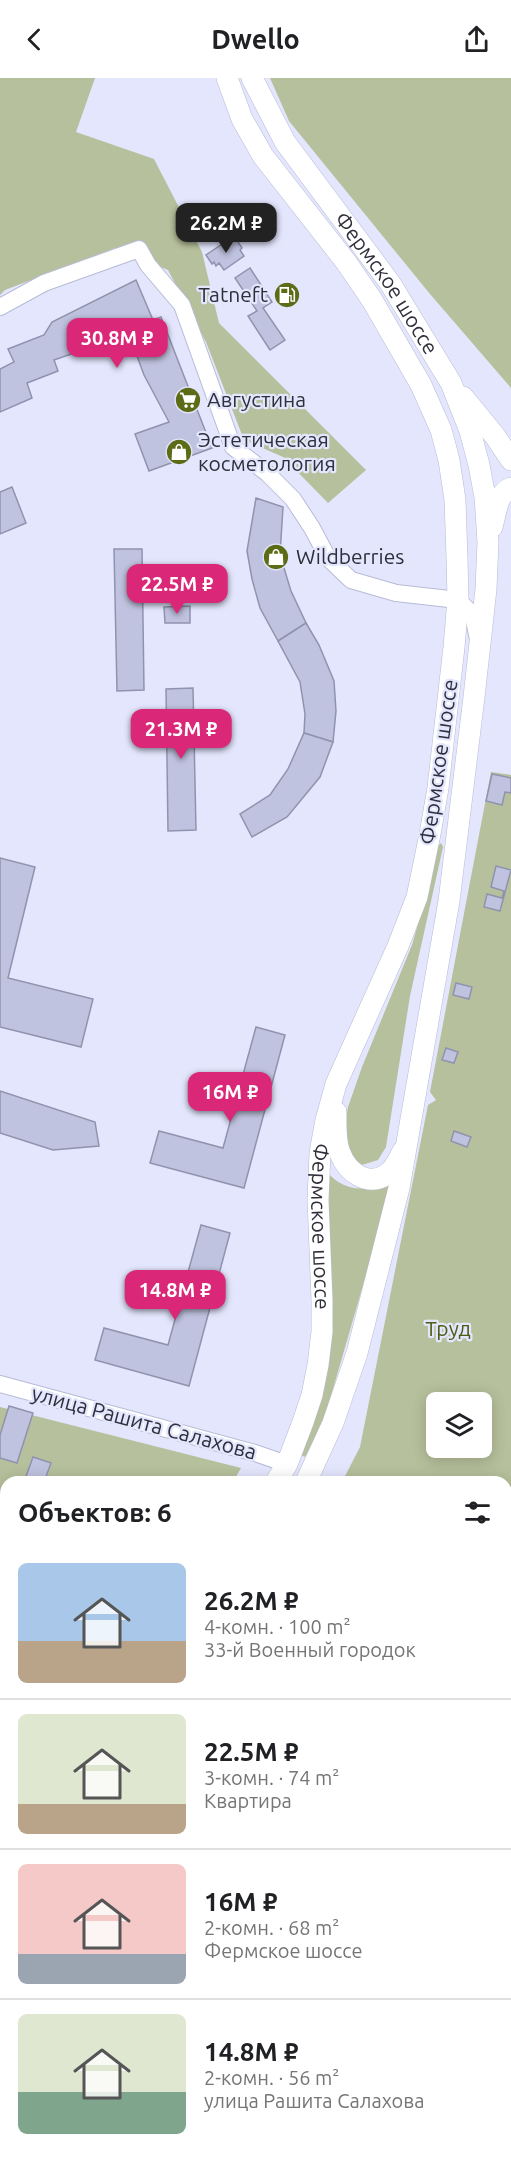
<!DOCTYPE html>
<html lang="ru">
<meta charset="utf-8">
<style>
body{margin:0;font-family:Ubuntu,sans-serif;background:#f2f2f2;color:#202124;height:100vh;display:flex;flex-direction:column;font-size:22px;white-space:nowrap}
*{box-sizing:border-box;margin:0}
p{font-size:20px;color:#757577}
.icon{flex:none;width:33px;height:33px;fill:none;stroke:currentColor;stroke-width:2;stroke-linecap:round;stroke-linejoin:round}
.map{position:relative;flex:1;overflow:hidden}
.panel{position:absolute;left:0px;top:1398px;width:512px;height:684px;display:flex;flex-direction:column;background:#fff;border-radius:18px 18px 0 0;box-shadow:0 3px 15px #0003}
.panel>*{flex:none}
.buttons{position:absolute;left:426px;top:1314px;display:grid;gap:12px}
.buttons a{display:grid;place-items:center;width:66px;height:66px;border-radius:9px;background:#fff;box-shadow:0 3px 15px #0003;font-size:30px}
.price{position:absolute;translate:-50% -51px;padding:0 14px;border-radius:12px;background:#db2777;color:#fff;font-size:20px;line-height:39px;filter:drop-shadow(0 2px 3px #0008)}
.price::after{content:'';position:absolute;left:50%;top:36px;width:18px;height:14px;margin-left:-9px;background:inherit;clip-path:polygon(0 0,100% 0,50% 100%)}
.price.active{background:#222;color:#fff}
ul{padding:0;list-style:none}
li{display:flex;align-items:center;gap:18px;height:150px;padding:0 18px}
li+li{border-top:2px solid #e0e0e0}
li span{display:grid;place-items:center;flex:none;width:168px;height:120px;border-radius:9px;color:#555}
li>.icon{margin-inline-start:auto}
span .icon{width:72px;height:72px;fill:#fffc;stroke-width:1}
li b{font-size:26px}
h2{display:flex;justify-content:space-between;align-items:center;height:72px;padding:0 18px;font-size:26px}
header{display:flex;justify-content:space-between;align-items:center;height:78px;padding:0 18px;background:#fff;font-size:27px;font-weight:700}
.map>svg:first-child{display:block}
</style>
<header><svg class="icon" aria-label="back" viewBox="0 0 24 24"><path d="M15 5l-7 7 7 7"/></svg>Dwello<svg class="icon" aria-label="share" viewBox="0 0 24 24"><path d="M12 15V3M7 8l5-5 5 5M5 13v7h14v-7"/></svg></header>
<div class="map">
<svg width="511" height="2082" viewBox="0 0 511 2082">
<rect width="100%" height="100%" fill="#e3e6fd"/>
<g fill="#b7c09c" fill-rule="evenodd">
<polygon points="0,0 95,0 76,54 154,81 202,174 219,245 366,392 328,425 283,379 244,362 206,264 168,192 115,170 5,212 0,217"/>
<polygon points="270,0 511,0 511,310 430,216 289,43"/>
<path d="M491,694L511,697V1927L506,1939V1404H342L360,1369L428,1027L436,1022L430,1014ZM436,1324H482V1370H436Z"/>
<polygon points="441,765 443,769 410,918 386,1069 378,1082 362,1087 350,1082 343,1056 348,1029 362,989 412,867 431,801 437,769"/>
<path d="M327,1094C345,1115 368,1114 390,1102L370,1183L324,1342L305,1379L301,1377Z"/>
<polygon points="0,1329 241,1390 233,1404 6,1404 6,1797 0,1810"/>
<polygon points="506,1980 511,1982 511,2062 507,2082 0,2082 0,2057 6,2046 6,2076 506,2076"/>
</g>
<g fill="#c0c3df" stroke="#9093ae" stroke-width="1.5">
<polygon points="234,158 242,170 240,172 244,178 224,192 219,185 216,188 214,184 212,186 206,177"/>
<polygon points="250,190 272,224 263,230 285,262 270,272 248,238 257,233 235,200"/>
<polygon points="136,202 153,242 161,239 212,370 149,393 135,356 169,344 144,297 126,248 94,261 97,267 54,282 58,293 27,305 32,320 0,334 0,291 14,284 8,271 44,257 52,244"/>
<polygon points="12,409 26,445 0,456 0,414"/>
<polygon points="256,420 283,429 280,477 291,513 306,545 278,563 260,530 252,501 247,473"/>
<polygon points="114,471 142,471 144,612 117,613"/>
<polygon points="190,528 190,545 165,545 164,529"/>
<polygon points="306,545 319,567 334,603 336,633 333,664 304,655 305,636 300,604 278,563"/>
<polygon points="193,610 196,752 168,753 166,611"/>
<polygon points="304,655 333,664 320,699 287,739 252,759 240,736 270,717 288,691"/>
<polygon points="492,696 511,700 511,715 505,714 502,727 486,723"/>
<polygon points="0,780 35,789 8,900 93,921 81,969 0,949"/>
<polygon points="496,788 511,792 500,833 484,829 487,816 502,820 504,813 491,809"/>
<polygon points="456,905 472,909 469,921 453,917"/>
<polygon points="256,949 285,957 244,1110 150,1085 159,1053 223,1070"/>
<polygon points="446,970 458,974 454,985 442,982"/>
<polygon points="0,1013 95,1044 99,1068 53,1072 0,1055"/>
<polygon points="454,1053 471,1059 467,1069 451,1063"/>
<polygon points="201,1147 230,1155 189,1308 95,1282 104,1250 168,1267"/>
<polygon points="9,1328 33,1335 17,1385 0,1380 0,1357"/>
<polygon points="33,1379 51,1385 44,1404 24,1404"/>
<polygon points="506,1585 511,1586 511,1609 506,1607"/>
<polygon points="47,2076 63,2076 65,2078 62,2082 43,2082"/>
</g>
<g fill="none" stroke-linecap="round" stroke-linejoin="round">
<g stroke="#b7bbd6" stroke-width="18">
<g id="minor">
<polyline points="0,229 44,205 139,171 148,187 182,227 233,369 267,395 293,421 312,450 328,480 351,502 396,515 458,522 468,532 474,542 478,561"/>
<polyline points="0,1306 255,1375 287,1386"/>
</g>
</g>
<g stroke="#b7bbd6" stroke-width="22">
<g id="major">
<path id="s1" d="M227,0L242,41L263,78L346,184L372,222L421,307L441,352L449,382L455,422L457,480L458,522L454,569L438,710L430,756L417,819L398,868L336,1006L326,1042L320,1075L318,1122L322,1222V1254L318,1287L312,1317L303,1344L287,1386L276,1404"/>
<path id="s2" d="M252,0L285,64L390,205L451,305L470,353L479,387L485,419L488,464L486,511L474,619L449,823L399,1110L357,1275L333,1345L306,1404"/>
<polyline points="463,319 495,358 511,382"/>
<path d="M492,449C496,435 497,415 511,410"/>
<path d="M336,1034C336,1047 335,1063 340,1075C347,1094 368,1110 387,1096C395,1091 399,1080 403,1073"/>
<polyline points="0,1868 6,1857"/>
<polyline points="0,1926 6,1913"/>
</g>
</g>
<use href="#minor" stroke="#fff" stroke-width="16"/>
<use href="#major" stroke="#fff" stroke-width="21"/>
</g>
<defs>
<g id="fuel-disc" transform="scale(1.35)"><circle r="9.5" fill="#5c6b15" stroke="#e3e6fd"/><path d="M-5.5-6h7V0h2V4h1.3V-2.5L3-4.5l.8-.8L6-3V5H2.5V1h-1V6h-7ZM-4.2-4.7v3.2H.2V-4.7Z" fill="#fff"/></g>
<g id="supermarket-disc" transform="scale(1.35)"><circle r="9.5" fill="#5c6b15" stroke="#e3e6fd"/><path d="M-6-5.5h2.5l.6 2H6L4.5 2H-2.5L-4.4-4H-6ZM-1.5 3.2a1.3 1.3 0 1 0 .1 0ZM3 3.2a1.3 1.3 0 1 0 .1 0Z" fill="#fff"/></g>
<g id="shop-disc" transform="scale(1.35)"><circle r="9.5" fill="#5c6b15" stroke="#e3e6fd"/><path d="M-5-2.5h2.3a2.7 3.5 0 0 1 5.4 0H5L5.5 6h-11ZM-1.5-2.5h3a1.5 2.3 0 0 0-3 0Z" fill="#fff"/></g>
</defs>
<g fill-rule="evenodd">
<use href="#fuel-disc" x="287" y="217"/>
<use href="#supermarket-disc" x="188" y="322"/>
<use href="#shop-disc" x="179" y="374"/>
<use href="#shop-disc" x="276" y="479"/>
</g>
<g text-anchor="middle" stroke-width="4.5" stroke-linejoin="round" paint-order="stroke">
<g font-size="21" fill="#2e2f3a" stroke="#e3e6fd">
<text dy="7" stroke="none"><textPath href="#s2" startOffset="246">Фермское шоссе</textPath></text>
<text transform="translate(439 684) rotate(-82)" y="7">Фермское шоссе</text>
<text dy="7" stroke="none"><textPath href="#s1" startOffset="1234">Фермское шоссе</textPath></text>
<text transform="translate(144 1345) rotate(15)" y="7">улица Рашита Салахова</text>
</g>
<g font-size="21" fill="#2e2f3a" stroke="#e3e6fd" text-anchor="start">
<text x="268" y="224" text-anchor="end">Tatneft</text>
<text x="207" y="329">Августина</text>
<text x="198" y="369">Эстетическая<tspan x="198" dy="24">косметология</tspan></text>
<text x="296" y="486">Wildberries</text>
</g>
<g font-size="21" fill="#4e5b12" stroke="#e3e6fd">
<text x="448" y="1258">Труд</text>
</g>
</g>
</svg>
<div class="buttons">
<a><svg class="icon" aria-label="layers" viewBox="0 0 24 24"><path d="M12 4l9 5-9 5-9-5zM3 14l9 5 9-5"/></svg></a>
</div>
<b class="price active" style="left:226px;top:176px">26.2M ₽</b>
<b class="price" style="left:117px;top:291px">30.8M ₽</b>
<b class="price" style="left:177px;top:537px">22.5M ₽</b>
<b class="price" style="left:181px;top:682px">21.3M ₽</b>
<b class="price" style="left:230px;top:1045px">16M ₽</b>
<b class="price" style="left:175px;top:1243px">14.8M ₽</b>
<section class="panel">
<h2>Объектов: 6<svg class="icon" aria-label="filters" viewBox="0 0 24 24"><path d="M4 7h16M4 17h16"/><circle cx="9" cy="7" r="2"/><circle cx="15" cy="17" r="2"/></svg></h2>
<ul>
<li><span style="background:linear-gradient(#a9c7e8 65%,#b9a48a 0)"><svg class="icon" aria-label="home" viewBox="0 0 24 24"><path d="M3 11l9-7 9 7M6 9v11h12V9"/></svg></span><div><b>26.2M ₽</b><p>4-комн. · 100 m²</p><p>33-й Военный городок</p></div></li>
<li><span style="background:linear-gradient(#dfe7d0 75%,#b9a48a 0)"><svg class="icon" aria-label="home" viewBox="0 0 24 24"><path d="M3 11l9-7 9 7M6 9v11h12V9"/></svg></span><div><b>22.5M ₽</b><p>3-комн. · 74 m²</p><p>Квартира</p></div></li>
<li><span style="background:linear-gradient(#f6c9c9 75%,#9aa5b1 0)"><svg class="icon" aria-label="home" viewBox="0 0 24 24"><path d="M3 11l9-7 9 7M6 9v11h12V9"/></svg></span><div><b>16M ₽</b><p>2-комн. · 68 m²</p><p>Фермское шоссе</p></div></li>
<li><span style="background:linear-gradient(#dfe7d0 65%,#7fa58c 0)"><svg class="icon" aria-label="home" viewBox="0 0 24 24"><path d="M3 11l9-7 9 7M6 9v11h12V9"/></svg></span><div><b>14.8M ₽</b><p>2-комн. · 56 m²</p><p>улица Рашита Салахова</p></div></li>
</ul>
</section>
</div>
